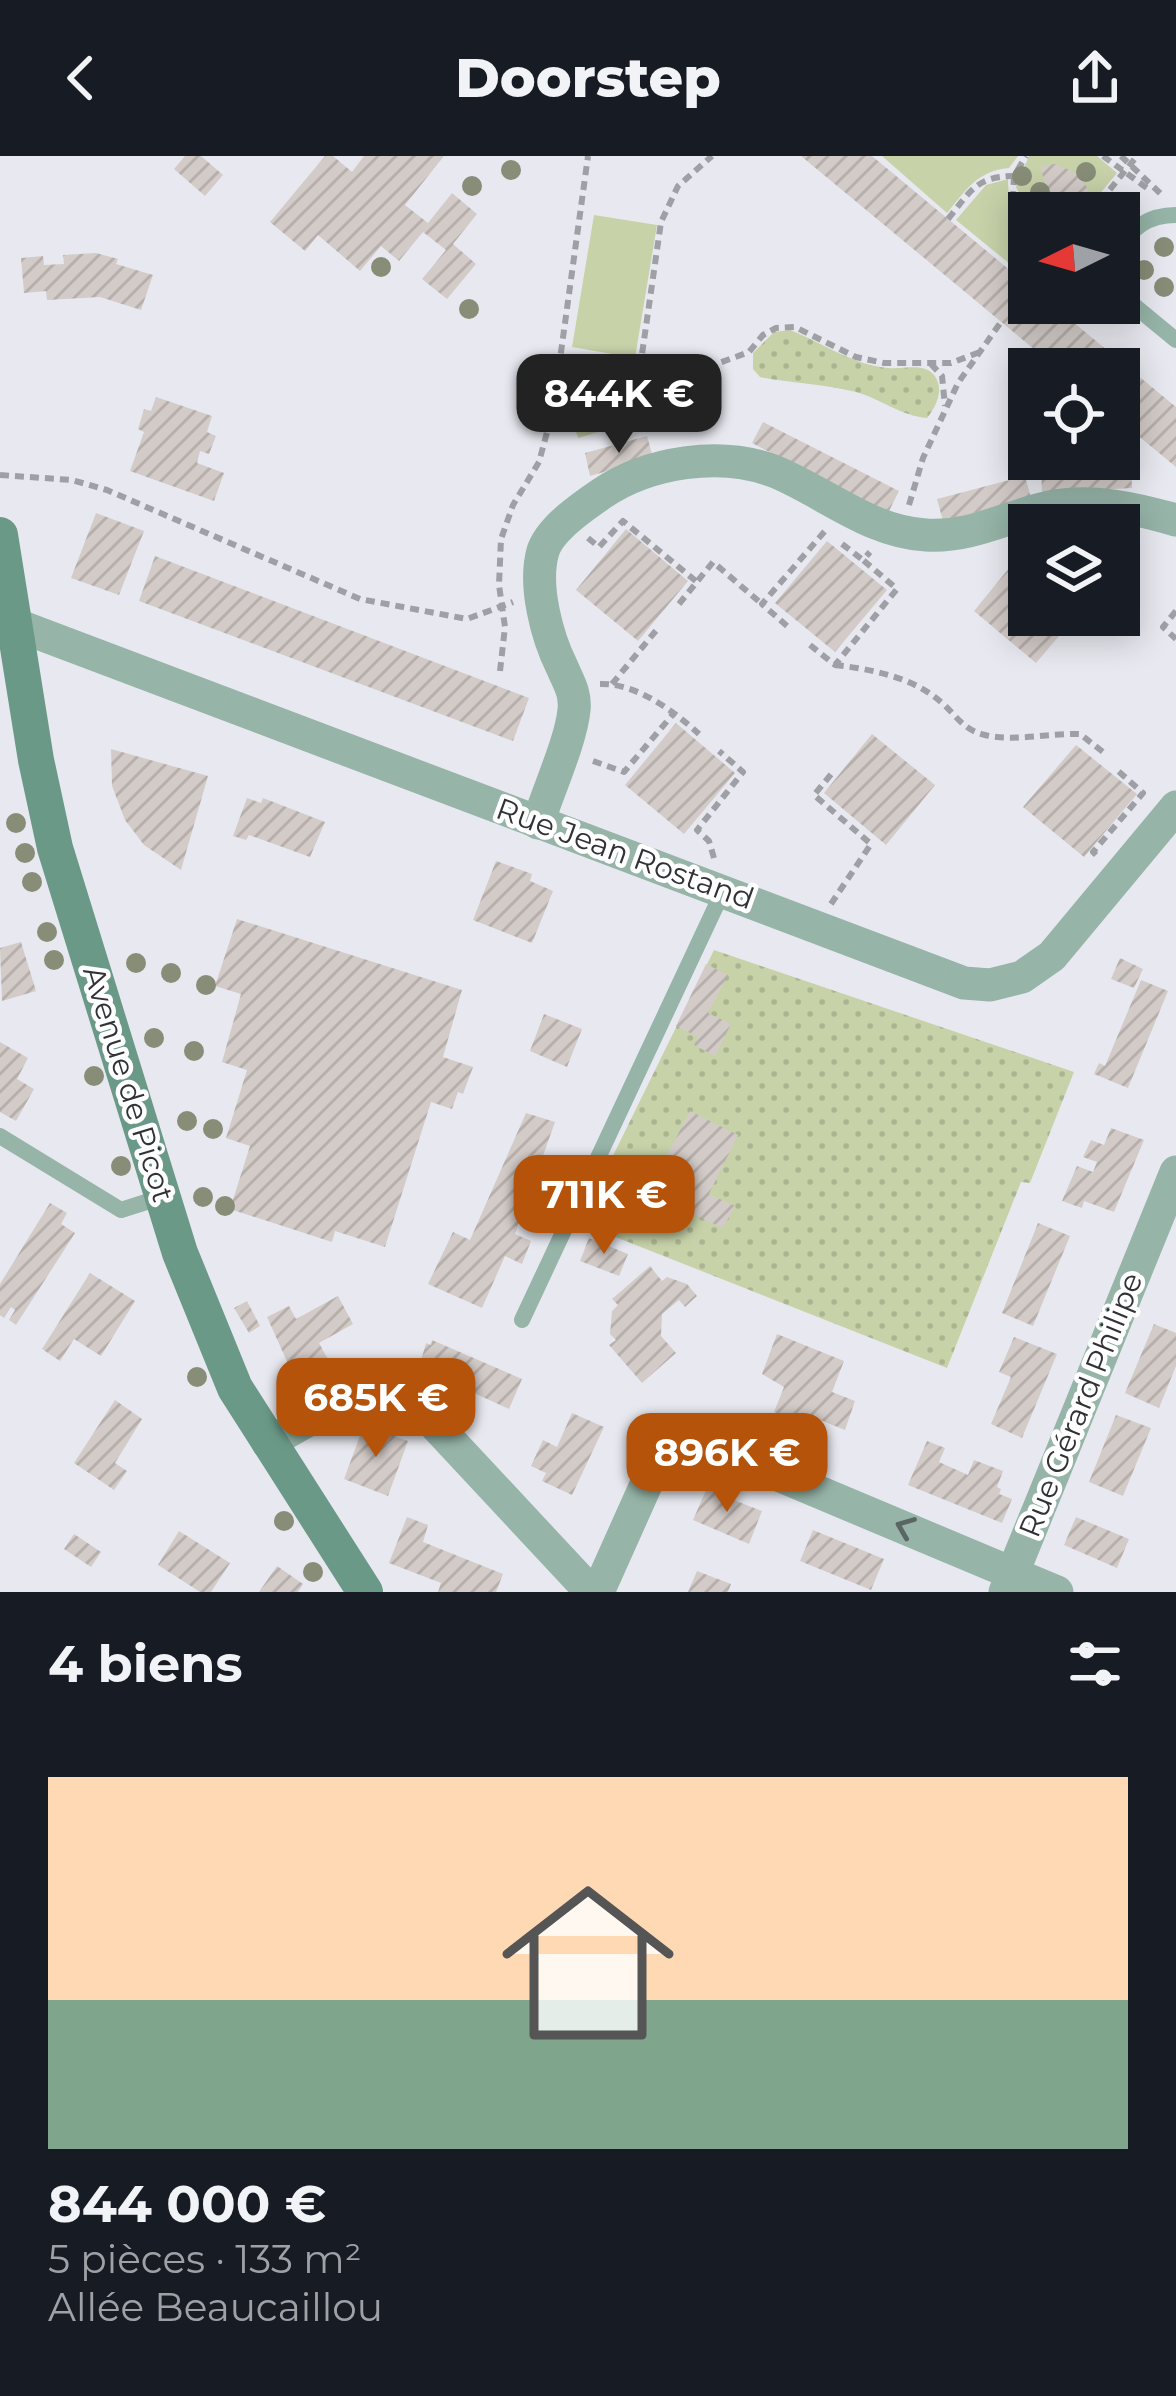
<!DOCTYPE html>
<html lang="fr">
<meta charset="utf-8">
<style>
body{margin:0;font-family:Montserrat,sans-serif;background:#242831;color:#f1f3f6;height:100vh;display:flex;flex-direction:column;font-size:45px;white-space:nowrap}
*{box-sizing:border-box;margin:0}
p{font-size:39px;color:#9ea1a6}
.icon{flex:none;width:66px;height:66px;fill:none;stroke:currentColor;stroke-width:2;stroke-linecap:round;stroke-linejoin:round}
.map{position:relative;height:1436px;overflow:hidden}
.sheet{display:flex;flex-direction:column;background:#171b24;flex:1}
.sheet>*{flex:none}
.needle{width:78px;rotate:265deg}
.tools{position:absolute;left:1008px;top:36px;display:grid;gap:24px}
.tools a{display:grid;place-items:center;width:132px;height:132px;border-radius:0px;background:#171b24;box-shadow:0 6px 30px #0003;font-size:60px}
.price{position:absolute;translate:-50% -102px;padding:0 27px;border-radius:24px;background:#b45309;color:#fff;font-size:39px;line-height:78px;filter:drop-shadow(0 3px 6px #0008)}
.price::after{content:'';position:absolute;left:50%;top:72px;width:36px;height:27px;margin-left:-18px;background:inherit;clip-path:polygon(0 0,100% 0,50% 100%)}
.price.selected{background:#222;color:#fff}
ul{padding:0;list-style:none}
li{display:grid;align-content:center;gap:24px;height:636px;padding:0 48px}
li span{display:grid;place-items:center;height:372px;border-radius:0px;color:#555}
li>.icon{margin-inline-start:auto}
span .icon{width:216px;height:216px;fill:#fffc;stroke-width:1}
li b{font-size:51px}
h2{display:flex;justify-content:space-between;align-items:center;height:144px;padding:0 48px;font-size:51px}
header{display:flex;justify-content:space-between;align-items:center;height:156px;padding:0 48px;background:#171b24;font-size:54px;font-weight:800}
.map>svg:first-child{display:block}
</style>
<header><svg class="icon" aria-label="back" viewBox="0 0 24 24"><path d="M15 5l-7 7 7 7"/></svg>Doorstep<svg class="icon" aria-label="share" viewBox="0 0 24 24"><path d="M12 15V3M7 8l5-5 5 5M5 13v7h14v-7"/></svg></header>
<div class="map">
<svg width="1176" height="1436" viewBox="0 0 1176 1436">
<defs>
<pattern id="park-dots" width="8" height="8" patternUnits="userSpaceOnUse" patternTransform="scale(3)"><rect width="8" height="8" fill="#c7d2a9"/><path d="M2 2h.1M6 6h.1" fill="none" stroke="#abb592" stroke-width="1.8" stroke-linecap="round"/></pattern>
<pattern id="building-hatch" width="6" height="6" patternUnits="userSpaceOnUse" patternTransform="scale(3)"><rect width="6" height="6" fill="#d3cbc8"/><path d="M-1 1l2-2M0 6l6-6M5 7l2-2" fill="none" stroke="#b6afac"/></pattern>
</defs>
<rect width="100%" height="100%" fill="#e8e9f0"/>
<g fill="#c7d2a9">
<path d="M882,0H1018L1009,12C977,15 966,34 947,57Z"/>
<polygon points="1029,0 1097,0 1117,17 1084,57 1029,57 1016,31"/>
<path d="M1008,23C1008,45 1013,55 1029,70L1027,122L956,64L986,29Z"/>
<polygon points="594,59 657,69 635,202 572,191"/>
</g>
<g fill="url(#park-dots)">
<path d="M790,174C823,187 853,209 888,212C902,214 923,206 934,219C945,233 936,251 927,262C901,260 881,243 856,236C825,228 791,227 760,221L753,213V197L774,176Z"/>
<polygon points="631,224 642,263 578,282 566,243"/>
<polygon points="714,794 1074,916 1030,1027 1021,1026 947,1212 580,1067"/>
</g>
<g fill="url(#building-hatch)">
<polygon points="185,0 201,0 223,19 205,40 174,13"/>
<polygon points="325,0 333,0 352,16 364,0 444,0 405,49 428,67 452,37 477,58 453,88 476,108 447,143 422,123 446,94 423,76 399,105 381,90 360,115 318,79 305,95 270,66"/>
<polygon points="801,0 872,0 1029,130 1029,147 1050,147 1176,251 1176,311 1119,264 1119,213 1058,213"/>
<polygon points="1055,8 1074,16 1087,31 1089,51 1067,52 1050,42 1040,11"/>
<polygon points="96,97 118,103 116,108 153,119 141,154 100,141 47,144 46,135 24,137 21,102 43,100 44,109 64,108 63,99"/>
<polygon points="156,241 212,260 207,276 216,280 209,298 200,295 197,307 224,317 214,345 130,315 144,276 138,273 144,253 151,255"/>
<polygon points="763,266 899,335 888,357 752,287"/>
<polygon points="647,280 653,302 590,320 585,297"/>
<polygon points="1131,311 1132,332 1042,337 1041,315"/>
<polygon points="1025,320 1031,342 943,365 937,343"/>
<polygon points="96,357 144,375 119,439 71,422"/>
<polygon points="626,373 688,425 638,485 576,434"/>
<polygon points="827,385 887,434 835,496 775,447"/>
<polygon points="1024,394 1029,399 1029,459 1077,459 1036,507 974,455"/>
<polygon points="155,400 529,542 513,585 139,445"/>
<polygon points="676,567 735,617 684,678 625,629"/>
<polygon points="872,578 935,629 886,689 824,637"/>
<polygon points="1076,589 1137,638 1084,701 1023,651"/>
<polygon points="111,593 208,620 181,714 144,689 125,664 112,630"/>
<polygon points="247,642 261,647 263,642 325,666 310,701 249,679 246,684 233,680"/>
<polygon points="496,705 532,718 530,725 553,735 532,787 473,764"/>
<polygon points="237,763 462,834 443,901 473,911 463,938 458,936 452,953 431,946 385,1091 335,1075 332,1086 230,1053 250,990 226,982 247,914 222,906 241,838 215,830"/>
<polygon points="21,786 36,835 2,845 0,792"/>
<polygon points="1120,802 1143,813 1134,832 1111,823"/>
<polygon points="706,808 728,819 708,857 731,868 715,900 694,889 698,881 676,870"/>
<polygon points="1141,824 1168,835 1128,932 1094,918 1099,907 1105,910"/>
<polygon points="544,858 582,873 567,911 530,895"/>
<polygon points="0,886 28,902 17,923 34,933 16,965 0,956"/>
<polygon points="690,955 738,979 709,1038 735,1050 723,1072 647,1037 628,1023 639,1003 660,1013"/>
<polygon points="526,957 555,966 515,1078 531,1085 522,1108 505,1100 482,1152 428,1128 453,1076 470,1084"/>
<polygon points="1111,972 1144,984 1114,1056 1084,1045 1082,1052 1062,1045 1077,1010 1093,1016 1097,1006 1083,1001 1091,984 1104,989"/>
<polygon points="50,1047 67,1057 61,1068 75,1077 16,1169 9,1164 15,1154 11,1151 4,1162 0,1159 0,1128"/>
<polygon points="1038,1067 1070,1080 1033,1170 1002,1157"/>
<polygon points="589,1082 628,1098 619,1120 580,1105"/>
<polygon points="650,1110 662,1125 667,1121 687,1128 697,1140 685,1151 679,1144 662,1158 661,1180 676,1197 642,1227 609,1189 616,1184 610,1178 612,1155 618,1149 612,1143"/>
<polygon points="90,1117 135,1145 101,1200 74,1183 60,1205 42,1193"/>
<polygon points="338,1140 353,1168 319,1187 331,1209 312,1220 303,1203 289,1210 267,1161 289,1150 296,1163"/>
<polygon points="247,1145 260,1170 249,1177 234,1152"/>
<polygon points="1154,1168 1176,1177 1176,1210 1159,1252 1125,1237"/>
<polygon points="777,1178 844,1205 832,1236 855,1245 845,1274 810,1260 806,1269 774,1256 784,1231 762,1218"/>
<polygon points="1014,1181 1057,1198 1022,1282 991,1268 1011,1221 999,1216"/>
<polygon points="432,1184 522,1223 509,1253 419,1212 426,1187 431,1189"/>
<polygon points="115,1244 142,1263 115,1307 127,1315 114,1334 74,1307"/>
<polygon points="572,1257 604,1271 572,1339 542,1325 546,1317 531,1310 543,1284 557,1291"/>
<polygon points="1116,1259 1151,1272 1123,1340 1089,1326"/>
<polygon points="364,1269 408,1285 388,1340 344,1323"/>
<polygon points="927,1285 945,1292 939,1306 968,1319 974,1304 1003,1315 997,1331 1001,1333 999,1338 1012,1343 1002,1367 908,1329"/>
<polygon points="710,1325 722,1329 718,1338 762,1355 749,1388 693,1364"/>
<polygon points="407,1361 428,1369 423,1386 503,1418 496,1436 438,1436 441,1427 389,1407"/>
<polygon points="1076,1361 1129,1383 1117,1412 1064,1389"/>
<polygon points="813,1374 884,1403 871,1434 800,1405"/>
<polygon points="179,1375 230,1407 211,1436 200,1436 158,1409"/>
<polygon points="74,1378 101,1396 91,1411 64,1393"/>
<polygon points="277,1410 303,1428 298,1436 259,1436"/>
<polygon points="697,1415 731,1428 728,1436 688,1436"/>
</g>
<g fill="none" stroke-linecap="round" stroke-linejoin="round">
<g stroke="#9fa0a5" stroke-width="6" stroke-dasharray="9 6" stroke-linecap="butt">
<polyline points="1103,0 1151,35"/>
<polyline points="1121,0 1162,39"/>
<polyline points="1014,20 1013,41 1029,63"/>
<polyline points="1091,57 1137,0"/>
<path d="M948,63C970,36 976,20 1014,20L1026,0"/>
<polyline points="931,208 942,220 945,250"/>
<polyline points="640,212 661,66 678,30 712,0"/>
<polyline points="560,222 612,211 689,218 749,196 763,179 776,172 795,171 856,201 884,207 951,207 980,196"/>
<polyline points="0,319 72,324 107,334 360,443 467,463 513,446"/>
<polyline points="909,349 923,302 958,227 1001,166"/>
<polyline points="588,382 599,391 623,365 697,426"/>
<polyline points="842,388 863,404"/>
<polyline points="679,448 713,406 762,448"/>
<polyline points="1176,455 1163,471 1176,483"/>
<polyline points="787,470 762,448 825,375 827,376"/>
<polyline points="1079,471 1088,459"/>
<polyline points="810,489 835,509 897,433 863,404 870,396"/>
<path d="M835,509C870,513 913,521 941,546C956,559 963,574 985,579C1014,586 1050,577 1080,578L1103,596"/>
<polyline points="500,515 505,471 499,429 501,383 513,349 539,306 553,254 588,0"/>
<path d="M600,528C636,527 674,555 699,578"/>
<polyline points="612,528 659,471"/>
<polyline points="593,605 624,616 674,557"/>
<polyline points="1096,699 1093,696 1143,637 1117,614"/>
<polyline points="714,702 709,685 697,674 743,616 719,595"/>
<polyline points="831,748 871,688 814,639 833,616"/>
</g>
<g stroke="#96b4a8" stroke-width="16">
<path d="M1119,97C1129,72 1149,59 1176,59"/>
<polyline points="1119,126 1131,147 1176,184"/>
<polyline points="0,980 121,1054 162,1041"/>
<polyline points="522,1164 723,735"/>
</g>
<g stroke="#96b4a8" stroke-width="33">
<polyline points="14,468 964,827 990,829 1022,821 1052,800 1176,651"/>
<path d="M538,667C548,635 571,585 574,554C576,537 568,525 562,511C547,481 533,429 543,395C550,373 582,351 601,338C648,306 721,294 776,316C826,337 870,376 926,379C971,382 1008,360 1050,351C1091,342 1137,353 1176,364"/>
<polyline points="268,1287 369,1230 384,1225 397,1228 591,1436"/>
<polyline points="598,1436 662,1293 674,1284 690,1282 1057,1436"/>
<polyline points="1005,1436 1176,1016"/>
</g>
<polyline stroke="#6b9988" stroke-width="36" points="0,379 36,604 55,692 180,1097 235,1232 365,1436"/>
</g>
<g fill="#878d77">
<circle cx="511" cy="14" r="10"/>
<circle cx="1086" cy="16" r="10"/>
<circle cx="1022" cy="20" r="10"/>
<circle cx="472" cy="30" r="10"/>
<circle cx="1040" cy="36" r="10"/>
<circle cx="1164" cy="91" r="10"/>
<circle cx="381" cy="111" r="10"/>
<circle cx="1144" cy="114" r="10"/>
<circle cx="1164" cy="131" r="10"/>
<circle cx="469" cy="153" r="10"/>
<circle cx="16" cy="667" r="10"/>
<circle cx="25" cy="697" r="10"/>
<circle cx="32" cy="726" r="10"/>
<circle cx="47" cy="776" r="10"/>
<circle cx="54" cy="804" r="10"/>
<circle cx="136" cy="807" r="10"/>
<circle cx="171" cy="817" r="10"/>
<circle cx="206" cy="829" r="10"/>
<circle cx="154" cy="882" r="10"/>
<circle cx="194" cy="895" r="10"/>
<circle cx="94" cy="920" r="10"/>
<circle cx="187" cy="965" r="10"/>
<circle cx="213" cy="973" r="10"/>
<circle cx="121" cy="1010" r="10"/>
<circle cx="203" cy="1041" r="10"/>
<circle cx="225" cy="1050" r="10"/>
<circle cx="197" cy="1221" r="10"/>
<circle cx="284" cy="1365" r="10"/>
<circle cx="313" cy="1416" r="10"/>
</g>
<defs><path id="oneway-chevron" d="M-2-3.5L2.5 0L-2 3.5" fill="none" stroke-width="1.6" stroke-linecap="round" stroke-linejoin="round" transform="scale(3)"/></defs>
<use stroke="#596663" href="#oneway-chevron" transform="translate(905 1371) rotate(-158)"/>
<g text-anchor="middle" stroke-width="9" stroke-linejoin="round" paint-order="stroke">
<g font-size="30" fill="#313235" stroke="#fff">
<text transform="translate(625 698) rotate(20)" y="10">Rue Jean Rostand</text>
<text transform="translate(128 928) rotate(73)" y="10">Avenue de Picot</text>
<text transform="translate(1081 1249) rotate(-68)" y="10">Rue Gérard Philipe</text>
</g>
</g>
</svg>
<div class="tools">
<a><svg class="needle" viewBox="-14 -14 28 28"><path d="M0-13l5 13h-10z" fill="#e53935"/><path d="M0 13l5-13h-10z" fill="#9ea1a6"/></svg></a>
<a><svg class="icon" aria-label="locate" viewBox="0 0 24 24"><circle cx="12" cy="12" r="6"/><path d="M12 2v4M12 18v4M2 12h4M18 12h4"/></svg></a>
<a><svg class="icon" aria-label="layers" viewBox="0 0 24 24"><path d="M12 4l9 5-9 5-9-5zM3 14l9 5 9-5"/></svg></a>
</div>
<b class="price selected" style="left:619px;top:300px">844K €</b>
<b class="price" style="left:604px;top:1101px">711K €</b>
<b class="price" style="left:376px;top:1304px">685K €</b>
<b class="price" style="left:727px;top:1359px">896K €</b>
</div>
<section class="sheet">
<h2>4 biens<svg class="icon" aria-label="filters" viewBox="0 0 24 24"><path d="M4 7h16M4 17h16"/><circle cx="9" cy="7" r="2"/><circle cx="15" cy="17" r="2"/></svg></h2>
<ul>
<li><span style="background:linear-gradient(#ffd9b3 60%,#7fa58c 0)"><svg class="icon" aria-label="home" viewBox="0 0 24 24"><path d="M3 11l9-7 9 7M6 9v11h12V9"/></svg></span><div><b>844 000 €</b><p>5 pièces · 133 m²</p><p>Allée Beaucaillou</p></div></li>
</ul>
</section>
